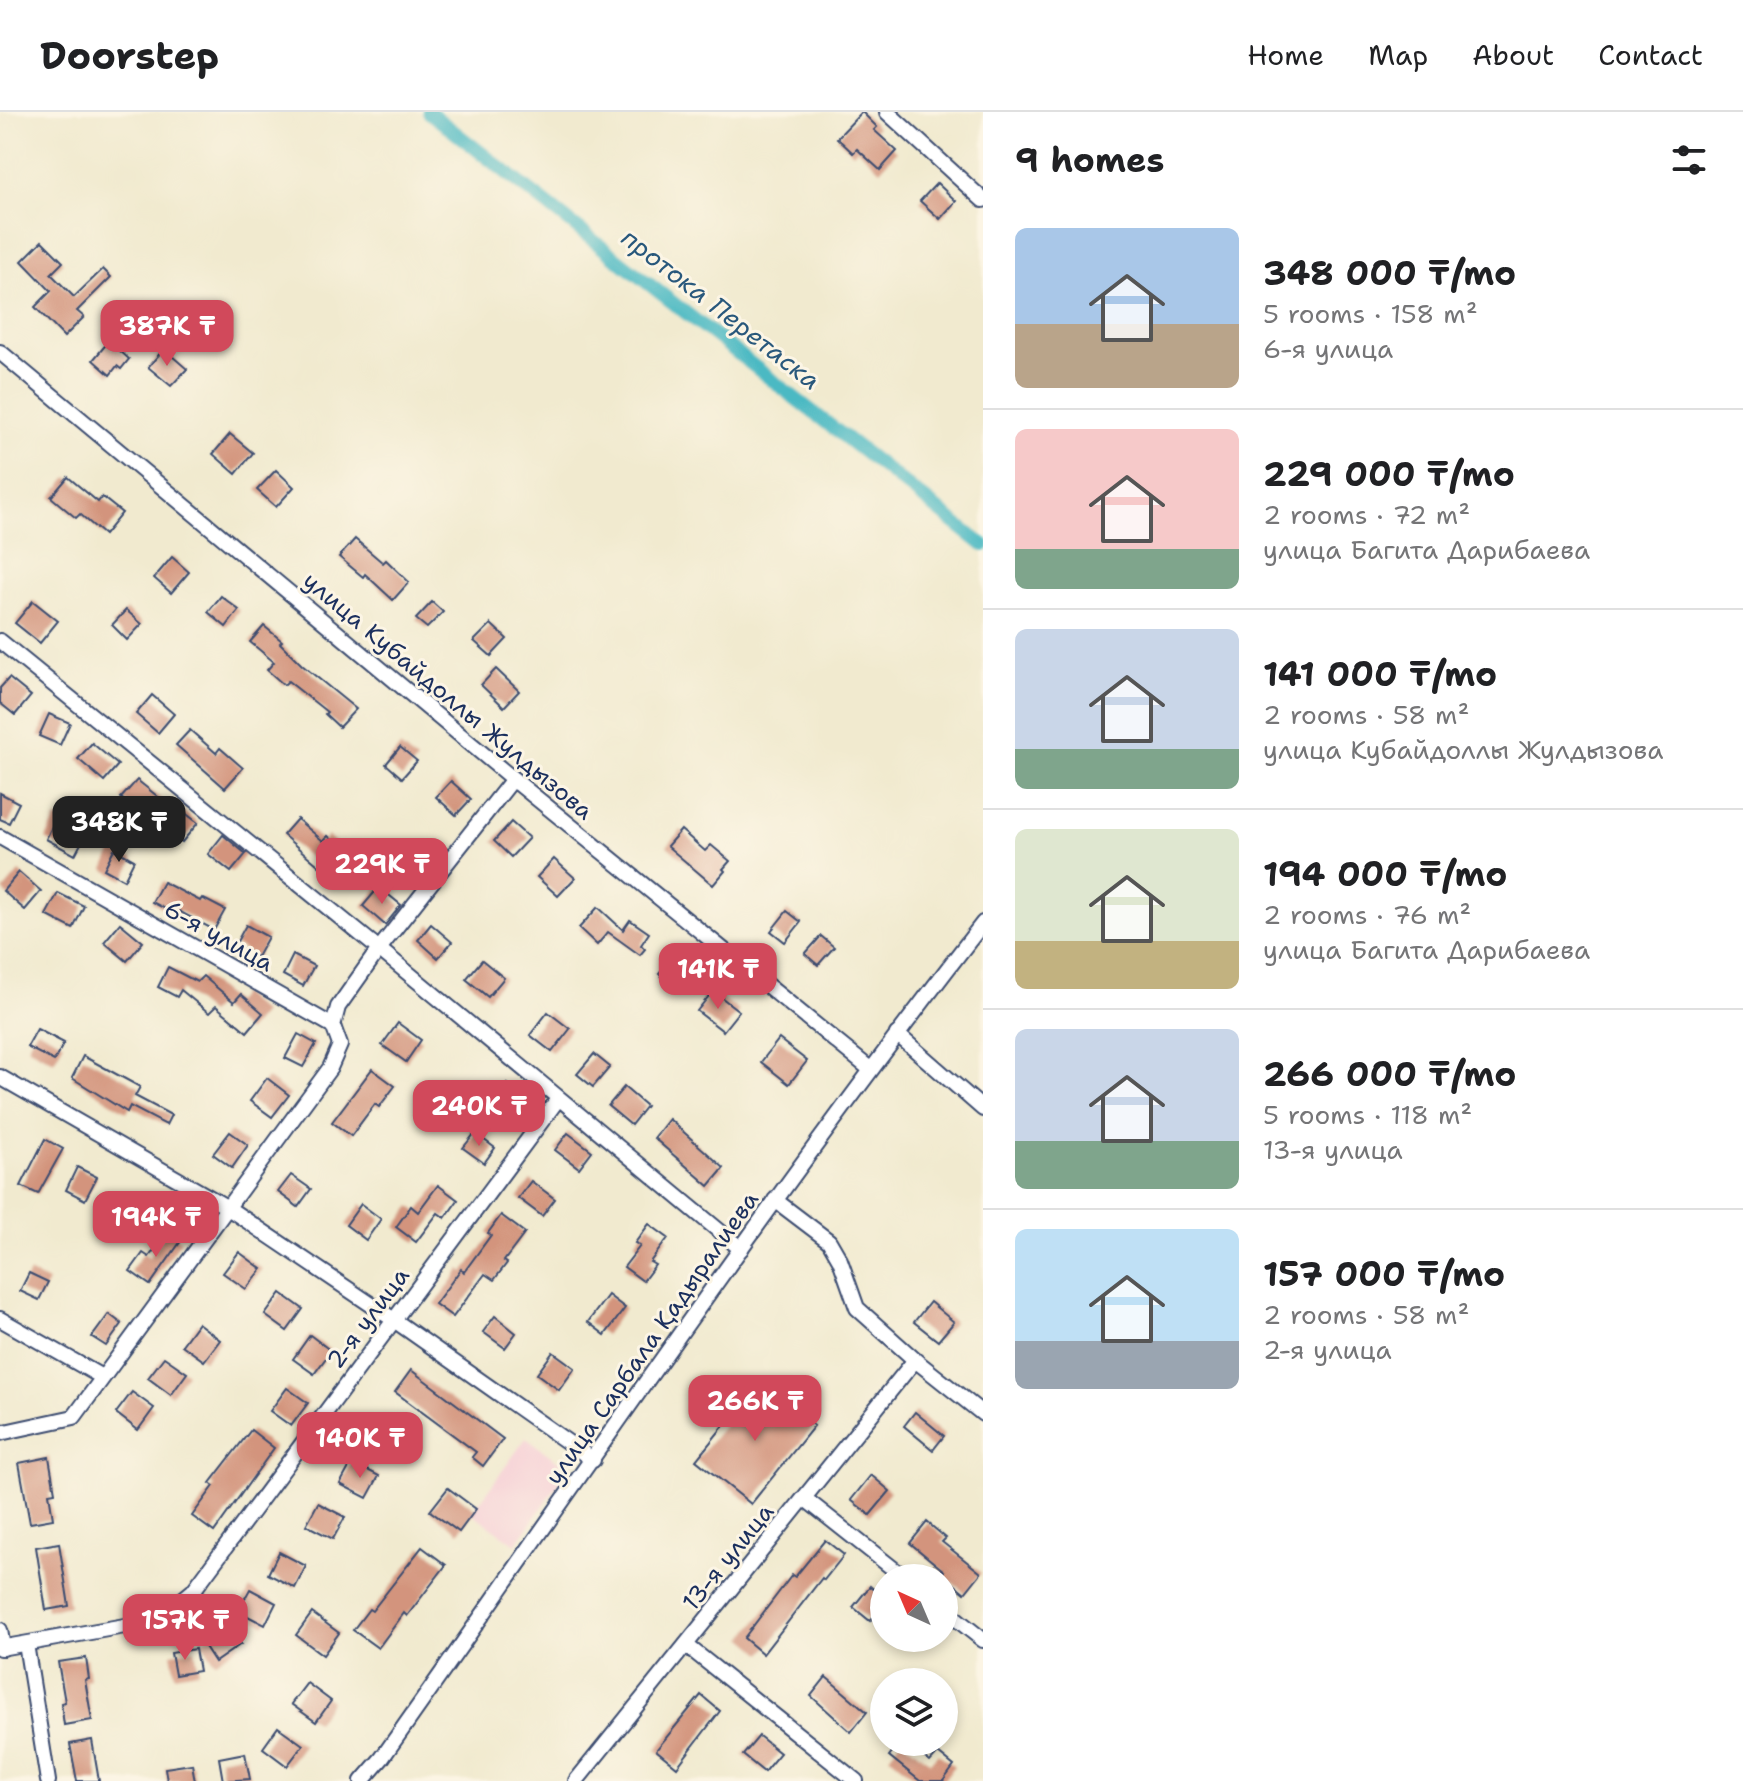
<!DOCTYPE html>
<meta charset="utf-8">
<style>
body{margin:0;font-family:"Shantell Sans",sans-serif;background:#f2f2f2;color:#202124;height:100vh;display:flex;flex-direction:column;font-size:30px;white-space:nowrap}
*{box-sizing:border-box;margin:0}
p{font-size:26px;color:#757577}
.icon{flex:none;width:44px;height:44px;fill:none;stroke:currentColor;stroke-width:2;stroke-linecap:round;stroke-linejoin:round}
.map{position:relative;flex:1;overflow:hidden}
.details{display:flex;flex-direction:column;background:#fff;width:760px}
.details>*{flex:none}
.needle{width:52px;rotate:316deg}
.buttons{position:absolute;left:870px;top:1452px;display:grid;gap:16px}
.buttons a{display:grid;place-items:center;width:88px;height:88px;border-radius:50%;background:#fff;box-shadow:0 4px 12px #0003;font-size:40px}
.price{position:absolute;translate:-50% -68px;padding:0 18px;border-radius:16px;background:#d1495b;color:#fff;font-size:26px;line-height:52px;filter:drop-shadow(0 2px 4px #0008)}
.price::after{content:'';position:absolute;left:50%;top:48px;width:24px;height:18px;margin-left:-12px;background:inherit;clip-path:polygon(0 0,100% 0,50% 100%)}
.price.active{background:#222;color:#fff}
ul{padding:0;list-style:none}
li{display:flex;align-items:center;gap:24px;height:200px;padding:0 32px}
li+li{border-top:2px solid #e0e0e0}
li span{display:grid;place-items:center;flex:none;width:224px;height:160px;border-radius:12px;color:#555}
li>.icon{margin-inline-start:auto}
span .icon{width:96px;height:96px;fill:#fffc;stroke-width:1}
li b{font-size:34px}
h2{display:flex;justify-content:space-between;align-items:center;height:96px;padding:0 32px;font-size:34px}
header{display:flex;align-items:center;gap:48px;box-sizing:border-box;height:112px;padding:0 40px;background:#fff;border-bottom:2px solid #e0e0e0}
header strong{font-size:38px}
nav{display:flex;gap:44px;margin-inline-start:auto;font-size:28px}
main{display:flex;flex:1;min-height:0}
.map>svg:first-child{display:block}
</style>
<header>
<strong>Doorstep</strong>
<nav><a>Home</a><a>Map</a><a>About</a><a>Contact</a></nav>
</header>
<main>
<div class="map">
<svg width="983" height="1669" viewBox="0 0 983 1669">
<rect width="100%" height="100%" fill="#fcf5e5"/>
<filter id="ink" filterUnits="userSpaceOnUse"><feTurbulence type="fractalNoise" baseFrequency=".0125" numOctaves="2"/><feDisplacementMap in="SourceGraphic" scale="16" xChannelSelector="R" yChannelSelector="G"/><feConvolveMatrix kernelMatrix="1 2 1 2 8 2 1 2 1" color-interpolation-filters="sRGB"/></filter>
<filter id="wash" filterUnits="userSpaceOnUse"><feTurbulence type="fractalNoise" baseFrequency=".006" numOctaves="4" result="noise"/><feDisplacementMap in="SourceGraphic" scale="32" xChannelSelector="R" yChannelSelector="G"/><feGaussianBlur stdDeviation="1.8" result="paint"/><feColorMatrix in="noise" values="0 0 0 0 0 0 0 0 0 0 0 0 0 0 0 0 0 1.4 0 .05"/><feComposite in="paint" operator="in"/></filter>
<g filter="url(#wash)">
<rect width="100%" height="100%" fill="#f1eacf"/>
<polygon fill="#f6cfd6" points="526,1326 569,1357 516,1432 472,1401"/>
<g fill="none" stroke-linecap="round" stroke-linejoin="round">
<polyline stroke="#4bb9c3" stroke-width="14" points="429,0 983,433"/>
</g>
<g id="blocks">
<g fill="#d3947d">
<polygon points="862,0 877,15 874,18 897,39 880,58 857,37 853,41 837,26"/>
<polygon points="937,71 956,89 940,107 920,89"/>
<polygon points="42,129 63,150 51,162 74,185 103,157 111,165 77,199 84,205 64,225 35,195 51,179 22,149"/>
<polygon points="109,229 129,247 121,257 117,254 110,263 93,248"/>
<polygon points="164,237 187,257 171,274 148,255"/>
<polygon points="230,322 253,341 236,362 213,342"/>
<polygon points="276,358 294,375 276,395 257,378"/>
<polygon points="68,365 98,390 102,385 122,401 104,423 80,402 76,406 51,385"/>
<polygon points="355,427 383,451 386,448 409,470 393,488 365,462 363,465 339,445"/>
<polygon points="172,445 189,460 171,481 154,466"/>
<polygon points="221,484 239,498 226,515 208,500"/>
<polygon points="33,489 58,509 40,531 15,511"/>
<polygon points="432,490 443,500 427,516 416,507"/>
<polygon points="126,498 142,512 127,528 112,513"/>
<polygon points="491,512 507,527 491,544 474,529"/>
<polygon points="264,514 282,529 280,531 302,553 356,597 339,615 325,602 327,600 288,569 284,573 267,558 274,550 250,530"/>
<polygon points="496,557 519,579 504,595 481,573"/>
<polygon points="9,566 31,584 15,603 0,591 0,576"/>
<polygon points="152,583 174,602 158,621 136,602"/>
<polygon points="49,602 70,611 60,633 39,624"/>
<polygon points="190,618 216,641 220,636 243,656 225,676 176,633"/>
<polygon points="92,631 118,653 104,669 78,647"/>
<polygon points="400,635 417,649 402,666 386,652"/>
<polygon points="137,668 172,696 175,693 198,711 182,730 147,702 144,705 121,686"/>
<polygon points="451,669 471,687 456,703 436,685"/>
<polygon points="0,681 19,691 9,711 0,707"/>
<polygon points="56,706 86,722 75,743 46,727"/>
<polygon points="297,707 323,729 328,724 350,744 331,764 283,723"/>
<polygon points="511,710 529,726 511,745 494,729"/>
<polygon points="681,718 705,739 711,733 730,749 723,757 725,759 713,773 667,734"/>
<polygon points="223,723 246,742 231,760 208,742"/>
<polygon points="114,737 134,748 124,768 104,757"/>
<polygon points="554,747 575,766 558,784 537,765"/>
<polygon points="19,760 41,779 25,798 3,779"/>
<polygon points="163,770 200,789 202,786 225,798 214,818 179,799 177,803 152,790"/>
<polygon points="379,775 401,793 385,813 363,794"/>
<polygon points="58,781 84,794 73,817 46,803"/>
<polygon points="598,795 623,818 630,808 649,821 641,833 645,837 640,843 608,820 597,833 579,816"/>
<polygon points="787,799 801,810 785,830 771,819"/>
<polygon points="120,811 143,830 127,849 104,830"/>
<polygon points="431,812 452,830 438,846 418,828"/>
<polygon points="246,813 268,825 257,845 235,833"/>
<polygon points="821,824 834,835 818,853 805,842"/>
<polygon points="293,843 314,854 303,874 283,863"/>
<polygon points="673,846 689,860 675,876 659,862"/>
<polygon points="482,848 504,866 488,885 466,867"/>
<polygon points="168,855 197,870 203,864 234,890 241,882 263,901 247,920 216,894 209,901 181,878 177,885 158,875"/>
<polygon points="713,879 739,899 723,919 697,899"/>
<polygon points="548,900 570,917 552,940 530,923"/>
<polygon points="398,911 421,928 406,950 382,933"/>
<polygon points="37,917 64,931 54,949 27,935"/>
<polygon points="298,922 316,932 303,955 285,946"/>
<polygon points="779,927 807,949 789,972 761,950"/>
<polygon points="594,942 610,955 593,975 577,962"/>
<polygon points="83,944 140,975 135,984 171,1003 166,1013 130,994 127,1000 72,966"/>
<polygon points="372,957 395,974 379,995 375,992 351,1024 332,1010"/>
<polygon points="267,966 289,983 272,1005 250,989"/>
<polygon points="507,972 529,988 518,1003 496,987"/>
<polygon points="624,975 646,994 631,1013 608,994"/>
<polygon points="669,1007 724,1056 709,1074 654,1026"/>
<polygon points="230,1020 248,1033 232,1056 213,1042"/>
<polygon points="475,1021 495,1036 484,1051 463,1036"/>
<polygon points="568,1021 592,1039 579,1056 555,1038"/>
<polygon points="45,1027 63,1037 38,1082 21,1074"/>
<polygon points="77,1055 97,1065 85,1088 66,1078"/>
<polygon points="291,1063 311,1077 298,1095 278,1080"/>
<polygon points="531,1069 555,1087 542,1104 518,1086"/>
<polygon points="438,1073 458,1088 445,1106 438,1101 416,1130 396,1115 411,1094 418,1100"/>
<polygon points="361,1092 381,1107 366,1128 346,1113"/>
<polygon points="501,1103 525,1121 504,1149 507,1151 494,1168 485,1162 453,1205 435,1192 461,1157 464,1160 491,1123 488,1121"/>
<polygon points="649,1112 668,1126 650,1150 655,1153 643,1169 624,1155 640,1134 635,1131"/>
<polygon points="168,1119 181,1129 150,1173 130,1159 143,1141 149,1145"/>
<polygon points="239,1140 262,1157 246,1177 223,1161"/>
<polygon points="29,1161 48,1170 39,1188 20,1179"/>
<polygon points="281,1181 303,1197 287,1219 265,1203"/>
<polygon points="608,1183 625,1196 605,1223 588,1210"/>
<polygon points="930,1190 954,1210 938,1229 914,1210"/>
<polygon points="109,1202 122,1212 106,1234 92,1225"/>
<polygon points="495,1204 516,1221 505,1236 483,1220"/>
<polygon points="198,1211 220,1228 204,1249 182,1233"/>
<polygon points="310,1223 331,1239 314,1262 293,1247"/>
<polygon points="553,1240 575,1256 559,1278 537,1262"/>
<polygon points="164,1245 187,1261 171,1283 148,1266"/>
<polygon points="411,1258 503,1327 483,1354 472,1345 476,1340 395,1280"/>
<polygon points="759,1270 814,1314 751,1392 696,1348"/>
<polygon points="287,1276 308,1291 291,1314 270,1299"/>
<polygon points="132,1280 154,1296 138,1318 116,1301"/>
<polygon points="915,1300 944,1324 933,1338 904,1314"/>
<polygon points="387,1304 414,1318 403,1340 376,1326"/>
<polygon points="251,1318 274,1336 214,1420 192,1404 214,1374 210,1371"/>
<polygon points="49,1345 55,1380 49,1381 53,1407 30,1411 19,1351"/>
<polygon points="352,1350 379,1364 367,1386 340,1372"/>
<polygon points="871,1363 890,1379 870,1403 851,1388"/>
<polygon points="448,1376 476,1397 459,1420 430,1399"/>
<polygon points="318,1391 345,1405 333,1427 306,1413"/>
<polygon points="927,1410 946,1426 942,1430 981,1461 965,1481 942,1462 944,1459 910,1431"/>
<polygon points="825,1428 844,1443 824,1468 822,1466 763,1542 744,1526 792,1463 795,1465"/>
<polygon points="59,1431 69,1494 46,1498 36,1435"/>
<polygon points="422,1435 446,1453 407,1504 404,1501 378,1536 353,1518 369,1497 372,1499"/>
<polygon points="279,1440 306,1454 295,1476 268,1462"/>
<polygon points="870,1474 884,1486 884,1492 870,1509 853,1495"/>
<polygon points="250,1477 276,1491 265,1513 238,1499"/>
<polygon points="312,1501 339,1521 323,1543 296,1523"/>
<polygon points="227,1512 241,1532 215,1550 202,1530"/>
<polygon points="195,1537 199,1559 175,1563 171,1541"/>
<polygon points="86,1546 89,1567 85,1568 92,1608 64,1613 61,1591 65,1590 58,1550"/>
<polygon points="826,1565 867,1600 851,1620 811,1584"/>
<polygon points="307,1571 331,1589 316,1610 291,1592"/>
<polygon points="701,1583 720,1599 677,1655 656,1638"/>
<polygon points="278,1615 303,1633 287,1654 263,1636"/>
<polygon points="759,1624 780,1641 764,1660 743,1643"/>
<polygon points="92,1628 99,1669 77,1669 70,1632"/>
<polygon points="900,1630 905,1630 930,1650 938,1641 954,1654 943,1669 920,1669 889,1644"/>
<polygon points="245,1641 250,1667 223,1669 219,1646"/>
<polygon points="192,1652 195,1669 167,1669 165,1656"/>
</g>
</g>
</g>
<g filter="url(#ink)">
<use href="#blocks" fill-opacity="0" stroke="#3b4b6f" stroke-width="2"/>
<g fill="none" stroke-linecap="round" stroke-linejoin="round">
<g stroke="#3b4b6f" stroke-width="18">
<g id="minor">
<polyline points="887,0 983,88"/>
<polyline points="0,240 513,667 870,957"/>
<polyline points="0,529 379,837 741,1137"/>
<polyline points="0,725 333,914"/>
<polyline points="897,922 983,997"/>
<polyline points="0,965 228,1096 394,1208 593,1348"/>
<polyline points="775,1088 829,1129 840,1148 857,1196 915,1248 983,1302"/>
<polyline points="0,1207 102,1265"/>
<polyline points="0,1321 74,1305 330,956 340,933 333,914 338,895 379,837 513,667"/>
<polyline points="804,1386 905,1466"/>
<polyline points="944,1497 983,1528"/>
<polyline points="0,1518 3,1536"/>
<polyline points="26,1532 48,1669"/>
<polyline points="686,1533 856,1669"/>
<polyline points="0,1536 136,1512 165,1502 193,1479 558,987"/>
<path d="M362,1669L382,1646C580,1366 772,1082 983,811"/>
<polyline points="576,1669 915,1248"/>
</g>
</g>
<use href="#minor" stroke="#fff" stroke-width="14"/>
</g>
</g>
<g text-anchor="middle" stroke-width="6" stroke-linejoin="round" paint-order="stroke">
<g font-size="24" fill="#1b2f5e" stroke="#fcf5e5">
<text transform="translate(448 584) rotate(40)" y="8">улица Кубайдоллы Жулдызова</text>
<text transform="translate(219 824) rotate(29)" y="8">6-я улица</text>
<text transform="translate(368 1206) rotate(-53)" y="8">2-я улица</text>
<text transform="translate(652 1226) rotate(-55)" y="8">улица Сарбала Қадыралиева</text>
<text transform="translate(728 1445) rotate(-51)" y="8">13-я улица</text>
</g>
<g font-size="26" font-style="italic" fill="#29587c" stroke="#fcf5e5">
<text transform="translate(721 197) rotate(38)" y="9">протока Перетаска</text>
</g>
</g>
</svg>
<div class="buttons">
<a><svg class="needle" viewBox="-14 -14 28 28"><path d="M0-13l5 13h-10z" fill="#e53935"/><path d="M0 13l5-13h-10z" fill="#757577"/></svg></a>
<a><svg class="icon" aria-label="layers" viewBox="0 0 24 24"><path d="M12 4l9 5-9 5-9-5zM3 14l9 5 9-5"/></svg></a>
</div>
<b class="price" style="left:167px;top:256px">387K ₸</b>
<b class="price active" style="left:119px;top:752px">348K ₸</b>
<b class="price" style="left:382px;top:794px">229K ₸</b>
<b class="price" style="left:718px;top:899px">141K ₸</b>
<b class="price" style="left:479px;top:1036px">240K ₸</b>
<b class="price" style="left:156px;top:1147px">194K ₸</b>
<b class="price" style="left:755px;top:1331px">266K ₸</b>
<b class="price" style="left:360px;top:1368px">140K ₸</b>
<b class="price" style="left:185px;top:1550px">157K ₸</b>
</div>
<section class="details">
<h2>9 homes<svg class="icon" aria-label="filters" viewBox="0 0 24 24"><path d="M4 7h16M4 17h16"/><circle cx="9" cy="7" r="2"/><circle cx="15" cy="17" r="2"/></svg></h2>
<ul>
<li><span style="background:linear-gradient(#a9c7e8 60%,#b9a48a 0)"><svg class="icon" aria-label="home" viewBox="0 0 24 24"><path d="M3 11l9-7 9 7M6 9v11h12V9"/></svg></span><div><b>348 000 ₸/mo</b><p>5 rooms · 158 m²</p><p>6-я улица</p></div></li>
<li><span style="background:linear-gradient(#f6c9c9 75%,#7fa58c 0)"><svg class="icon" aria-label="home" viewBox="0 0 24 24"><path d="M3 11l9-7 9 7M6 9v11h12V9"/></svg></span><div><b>229 000 ₸/mo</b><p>2 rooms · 72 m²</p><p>улица Багита Дарибаева</p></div></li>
<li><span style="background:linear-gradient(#c9d6e8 75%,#7fa58c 0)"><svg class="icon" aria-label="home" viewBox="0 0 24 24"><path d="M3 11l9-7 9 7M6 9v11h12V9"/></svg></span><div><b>141 000 ₸/mo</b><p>2 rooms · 58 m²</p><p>улица Кубайдоллы Жулдызова</p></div></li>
<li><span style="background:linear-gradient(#dfe7d0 70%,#c2b280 0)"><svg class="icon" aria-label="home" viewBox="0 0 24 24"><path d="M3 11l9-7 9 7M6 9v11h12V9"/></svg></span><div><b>194 000 ₸/mo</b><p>2 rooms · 76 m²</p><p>улица Багита Дарибаева</p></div></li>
<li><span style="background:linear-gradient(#c9d6e8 70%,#7fa58c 0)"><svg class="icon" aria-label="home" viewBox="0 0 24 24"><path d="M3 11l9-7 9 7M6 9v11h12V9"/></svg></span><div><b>266 000 ₸/mo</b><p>5 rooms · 118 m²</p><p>13-я улица</p></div></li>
<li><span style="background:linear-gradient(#bfe0f5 70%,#9aa5b1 0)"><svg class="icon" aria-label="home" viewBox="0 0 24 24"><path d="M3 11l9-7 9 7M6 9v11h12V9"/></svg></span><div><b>157 000 ₸/mo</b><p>2 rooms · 58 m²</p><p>2-я улица</p></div></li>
</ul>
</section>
</main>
